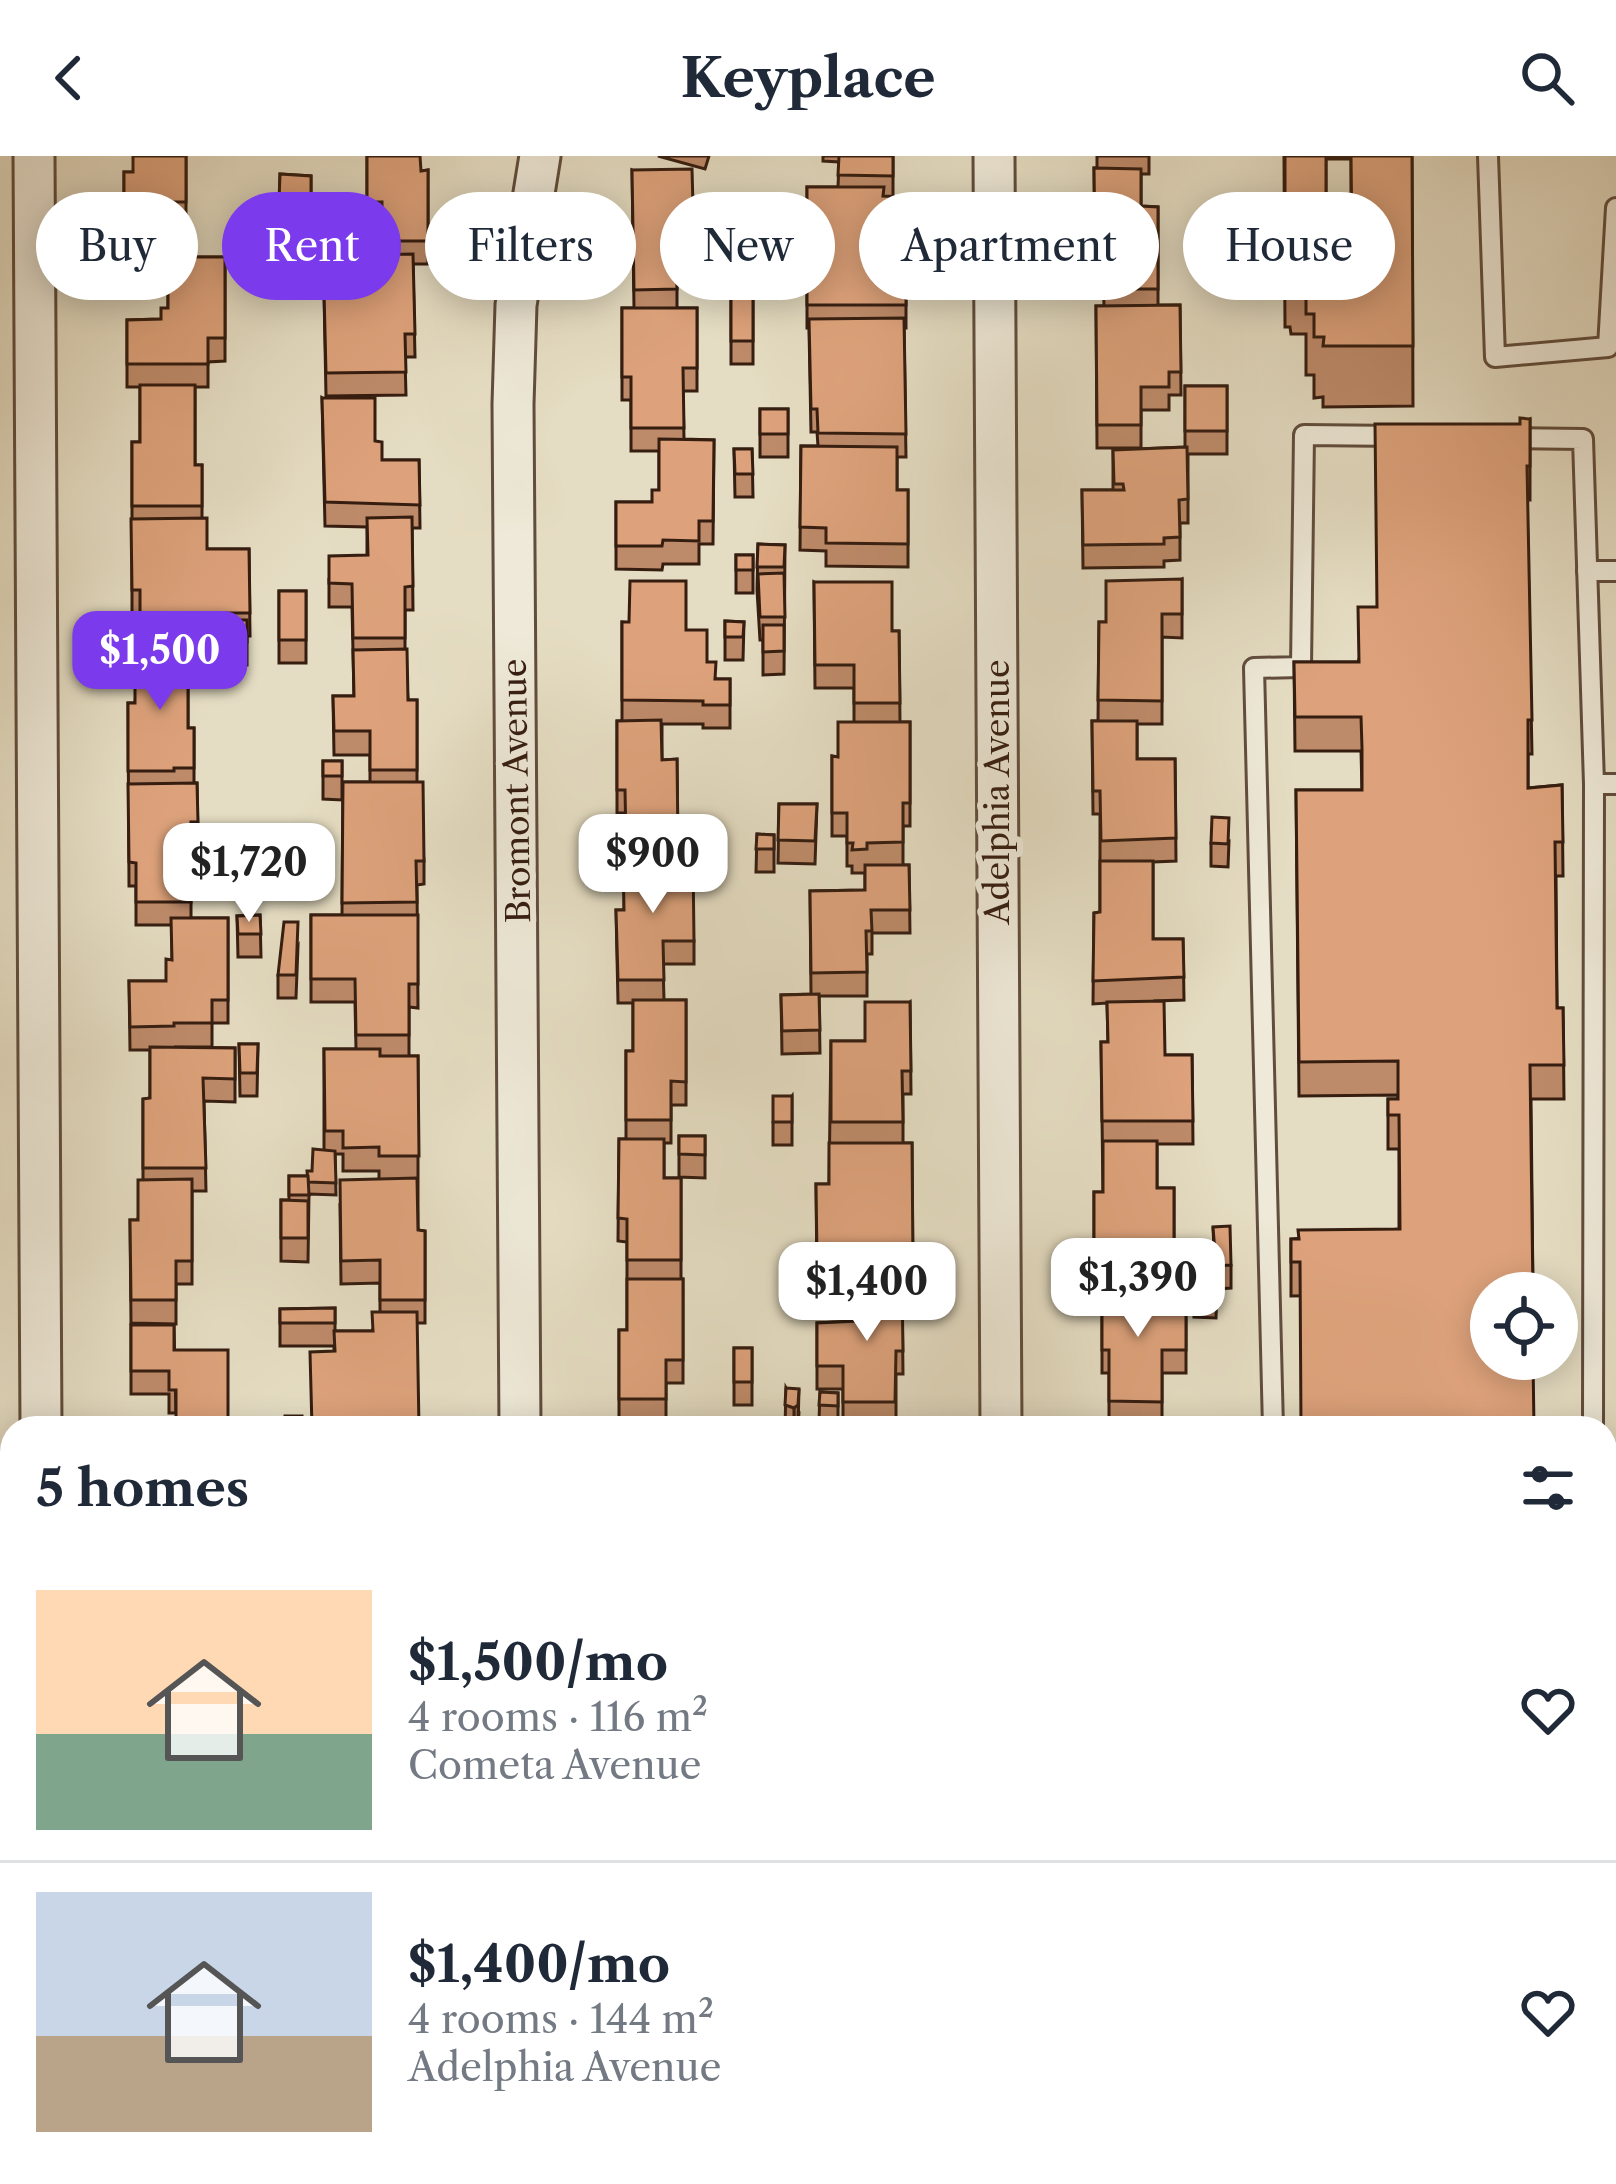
<!DOCTYPE html>
<meta charset="utf-8">
<style>
body{margin:0;font-family:"Libre Caslon Text",serif;background:#f2f2f3;color:#1f2937;height:100vh;display:flex;flex-direction:column;font-size:45px;white-space:nowrap}
*{box-sizing:border-box;margin:0}
p{font-size:39px;color:#747a83}
.icon{flex:none;width:66px;height:66px;fill:none;stroke:currentColor;stroke-width:2;stroke-linecap:round;stroke-linejoin:round}
.map{position:relative;flex:1;overflow:hidden}
.details{position:absolute;left:0px;top:1260px;width:1617px;height:768px;display:flex;flex-direction:column;background:#fff;border-radius:36px 36px 0 0;box-shadow:0 6px 30px #0003}
.details>*{flex:none}
.guide{position:absolute;left:36px;top:36px;width:1545px;height:108px;display:flex;gap:24px}
.tools{position:absolute;left:1470px;top:1116px;display:grid;gap:24px}
.tools a{display:grid;place-items:center;width:108px;height:108px;border-radius:50%;background:#fff;box-shadow:0 6px 30px #0003;font-size:60px}
.price{position:absolute;translate:-50% -102px;padding:0 27px;border-radius:24px;background:#fff;color:#222;font-size:39px;line-height:78px;filter:drop-shadow(0 3px 6px #0008)}
.price::after{content:'';position:absolute;left:50%;top:72px;width:36px;height:27px;margin-left:-18px;background:inherit;clip-path:polygon(0 0,100% 0,50% 100%)}
.price.active{background:#7c3aed;color:#fff}
ul{padding:0;list-style:none}
li{display:flex;align-items:center;gap:36px;height:300px;padding:0 36px}
li+li{border-top:3px solid #e0e1e3}
li span{display:grid;place-items:center;flex:none;width:336px;height:240px;border-radius:0px;color:#555}
li>.icon{margin-inline-start:auto}
span .icon{width:144px;height:144px;fill:#fffc;stroke-width:1}
li b{font-size:51px}
h2{display:flex;justify-content:space-between;align-items:center;height:144px;padding:0 36px;font-size:51px}
.tag{padding:0 42px;border-radius:54px;background:#fff;box-shadow:0 6px 30px #0003;font-size:42px;line-height:108px}
.tag.active{background:#7c3aed;color:#fff}
header{display:flex;justify-content:space-between;align-items:center;height:156px;padding:0 36px;background:#fff;font-size:54px;font-weight:800}
.map>svg:first-child{display:block}
</style>
<header><svg class="icon" aria-label="back" viewBox="0 0 24 24"><path d="M15 5l-7 7 7 7"/></svg>Keyplace<svg class="icon" aria-label="search" viewBox="0 0 24 24"><circle cx="10" cy="10" r="6"/><path d="M15 15l6 6"/></svg></header>
<div class="map">
<svg width="1616" height="2028" viewBox="0 0 1616 2028">
<rect width="100%" height="100%" fill="#e5ddc3"/>
<filter id="stains"><feTurbulence type="fractalNoise" baseFrequency=".00167" numOctaves="4"/><feColorMatrix values="0 0 0 0 .2 0 0 0 0 .09 0 0 0 0 .02 0 0 0 .5 -.17"/></filter>
<radialGradient id="worn" r=".72"><stop offset=".6" stop-color="#630" stop-opacity="0"/><stop offset="1" stop-color="#630" stop-opacity=".3"/></radialGradient>
<polygon fill="#b0c298" stroke="#727054" stroke-width="3" points="0,1814 12,1814 12,2016 380,2016 380,2028 0,2028"/>
<g fill="none" stroke-linecap="round" stroke-linejoin="round">
<g stroke="#614d3d" stroke-width="24">
<g id="service">
<polyline points="1488,0 1495,201 1608,191 1616,52"/>
<polyline points="1506,282 1583,283 1594,628 1616,628"/>
<polyline points="1587,415 1616,415"/>
<polyline points="1273,1272 1254,512 1301,511 1304,279 1400,280"/>
<polyline points="1593,1272 1594,628"/>
<polyline points="1605,1397 1616,1397"/>
</g>
</g>
<g stroke="#614d3d" stroke-width="45">
<g id="minor">
<polyline points="34,0 41,1272"/>
<polyline points="994,0 1001,1272"/>
<polyline points="520,1272 513,248 516,149 540,0"/>
</g>
</g>
<g stroke="#614d3d" stroke-width="54">
<g id="tertiary">
<polyline points="1605,1753 1616,1753"/>
<polyline points="0,1763 12,1763"/>
</g>
</g>
<use href="#service" stroke="#eee9d8" stroke-width="18"/>
<use href="#minor" stroke="#eee9d8" stroke-width="39"/>
<use href="#tertiary" stroke="#eee9d8" stroke-width="48"/>
</g>
<g fill="#be8b6a" stroke="#351d10" stroke-width="3" fill-rule="evenodd">
<polygon points="186,0 186,70 171,69 171,101 225,101 225,205 208,206 208,231 195,231 195,309 202,309 202,362 207,393 249,393 250,480 247,480 247,509 227,509 227,480 213,480 213,506 188,506 188,572 194,572 194,627 197,627 198,689 191,689 191,762 228,762 228,867 212,867 212,891 174,891 235,892 235,946 204,945 206,1035 192,1035 192,1128 176,1128 176,1168 131,1167 130,1064 138,1064 143,1024 143,943 150,942 150,894 130,894 129,825 166,825 172,804 172,769 136,769 136,730 129,730 128,547 135,547 140,494 140,457 132,457 132,286 140,286 140,231 127,231 127,164 161,163 168,152 168,110 124,110 124,16 133,16"/>
<polygon points="367,0 421,15 428,14 428,108 413,108 415,201 405,201 406,239 326,240 324,136 365,135 382,98 382,70 367,70"/>
<polygon points="658,0 709,0 705,13"/>
<polygon points="823,0 893,0 893,41 906,41 906,172 904,172 906,301 897,301 897,334 908,334 908,411 826,410 826,395 800,394 801,290 818,290 817,276 811,276 809,172 807,172 807,31 838,31 839,6 823,5"/>
<polygon points="1097,0 1149,0 1149,18 1141,18 1141,50 1158,51 1158,149 1180,149 1181,239 1169,239 1169,254 1141,254 1141,292 1097,292 1096,150 1104,150 1103,115 1095,115 1094,12 1097,12"/>
<path d="M1284,0H1412L1413,250L1323,251V241L1314,242V219H1306V178H1291L1290,171H1285ZM1326,3H1351V87L1346,128H1326Z"/>
<polygon points="632,14 693,49 708,49 709,116 677,117 677,152 697,152 697,235 683,235 684,283 714,284 713,388 699,388 699,408 663,408 662,414 616,413 616,346 652,346 659,334 659,295 631,295 631,244 622,244 622,152 634,152"/>
<polygon points="280,18 311,20 311,66 303,66 303,111 297,111 297,136 274,136 274,111 272,111 272,58 279,58"/>
<rect x="731" y="135" width="22" height="73"/>
<polygon points="1185,230 1227,230 1227,298 1188,298 1188,367 1180,367 1180,404 1164,405 1164,411 1083,412 1082,334 1113,334 1113,294 1185,291"/>
<polygon points="322,242 375,285 382,304 419,304 420,372 412,372 413,454 405,454 405,493 408,544 417,544 417,626 424,705 424,728 417,729 418,852 409,851 409,900 418,900 418,1074 425,1075 425,1167 417,1167 334,1195 334,1190 280,1190 280,1153 335,1152 335,1175 372,1175 380,1156 380,1127 341,1128 340,1048 379,1023 379,1015 343,1015 343,998 335,998 336,1039 309,1038 308,1106 281,1105 281,1044 289,1044 289,1020 307,1020 312,1015 324,994 324,893 356,893 355,846 311,846 311,759 342,759 343,626 370,626 370,599 334,599 333,540 354,540 352,451 329,451 329,423 367,399 367,371 325,370"/>
<rect x="760" y="253" width="28" height="48"/>
<polygon points="1530,263 1530,344 1527,344 1532,598 1528,598 1528,632 1562,629 1563,720 1556,720 1557,852 1563,852 1564,943 1531,943 1533,1137 1291,1140 1291,1083 1399,1073 1399,993 1388,993 1388,943 1398,943 1398,939 1299,940 1296,634 1362,634 1361,595 1295,595 1294,506 1358,506 1377,451 1520,268"/>
<polygon points="734,293 752,293 753,341 735,341"/>
<polygon points="758,388 785,389 784,518 763,519 763,484 760,484 757,434"/>
<rect x="736" y="399" width="17" height="38"/>
<polygon points="1182,423 1182,482 1162,481 1162,568 1137,568 1137,603 1175,603 1176,705 1153,706 1153,783 1183,783 1184,844 1155,845 1165,899 1192,899 1193,988 1157,988 1157,1032 1174,1032 1174,1125 1142,1125 1147,1152 1186,1152 1186,1217 1162,1217 1162,1269 1109,1268 1109,1217 1102,1217 1102,1129 1094,1129 1094,1036 1103,1036 1101,886 1108,886 1107,847 1093,848 1094,757 1100,756 1100,658 1093,658 1092,565 1098,565 1099,466 1106,466"/>
<polygon points="814,426 892,475 899,475 900,566 910,566 910,670 903,670 903,709 909,709 910,777 872,777 872,798 867,798 867,840 819,840 820,897 782,898 781,839 811,838 810,735 865,734 865,717 852,717 852,710 847,710 847,680 832,680 832,600 838,601 854,566 854,532 815,532"/>
<rect x="279" y="435" width="27" height="72"/>
<polygon points="725,465 744,466 743,504 725,504"/>
<polygon points="622,466 686,474 716,523 730,523 730,572 703,572 703,568 662,568 662,604 677,603 678,704 694,785 694,808 663,808 664,844 686,844 686,949 671,949 671,987 664,987 664,1022 681,1022 681,1123 683,1123 683,1227 666,1227 666,1264 663,1266 619,1266 619,1174 627,1174 627,1086 618,1085 619,983 626,983 626,895 633,895 633,847 618,847 616,754 624,754 625,705 625,657 617,657 617,565 622,565"/>
<polygon points="323,605 342,605 342,644 323,643"/>
<polygon points="779,648 817,648 815,708 778,707"/>
<polygon points="703,675 723,675 723,715 704,715"/>
<polygon points="757,678 774,679 774,716 756,716"/>
<polygon points="1229,685 1228,711 1211,710 1211,687"/>
<polygon points="260,759 261,801 238,801 237,760"/>
<polygon points="298,790 296,842 278,842 278,819"/>
<polygon points="910,846 911,938 903,938 903,987 912,987 913,1129 902,1130 903,1218 896,1218 896,1272 819,1265 820,1236 838,1237 838,1265 843,1265 843,1233 817,1233 817,1167 857,1165 857,1130 850,1130 850,1124 817,1124 816,1028 829,1028 831,885 865,885"/>
<polygon points="239,888 258,888 257,940 240,940"/>
<polygon points="792,940 792,989 773,989 773,966"/>
<polygon points="679,980 705,980 705,1022 679,1021"/>
<polygon points="1213,1071 1231,1109 1231,1132 1217,1133 1216,1162 1194,1161 1195,1116 1215,1117"/>
<polygon points="131,1169 174,1169 176,1257 169,1257 169,1238 131,1238"/>
<rect x="734" y="1192" width="18" height="57"/>
<polygon points="786,1232 799,1256 798,1272 785,1272"/>
<rect x="1605" y="1781" width="11" height="140"/>
<rect x="500" y="2016" width="70" height="12"/>
<polygon points="646,2016 646,2028 574,2028"/>
<polygon points="690,2016 764,2016 764,2028 691,2028"/>
<polygon points="771,2016 869,2016 869,2023 838,2023"/>
<polygon points="912,2016 1008,2016 912,2022"/>
<polygon points="1010,2016 1106,2016 1040,2021"/>
</g>
<polygon fill="#9b7156" stroke="#351d10" stroke-width="3" points="799,1233 798,1272 794,1272 794,1252"/>
<g fill="#dda27b" stroke="#351d10" stroke-width="3">
<polygon points="133,0 186,0 186,46 171,46 171,87 124,87 124,16 133,16"/>
<polygon points="367,0 420,0 421,15 428,14 428,85 382,85 382,46 367,46"/>
<polygon points="839,0 893,0 893,20 838,19"/>
<polygon points="1285,0 1326,0 1326,128 1346,128 1346,87 1352,87 1351,0 1412,0 1413,190 1323,190 1324,181 1314,181 1314,158 1306,158 1306,118 1291,118 1290,110 1285,110"/>
<polygon points="1094,12 1141,13 1141,50 1158,51 1158,133 1104,133 1103,92 1095,91"/>
<polygon points="692,13 693,49 708,49 709,93 676,94 677,133 634,134 632,14"/>
<polygon points="280,18 311,20 311,43 279,45"/>
<polygon points="807,31 884,31 883,40 906,41 906,149 807,149"/>
<polygon points="272,58 303,59 303,88 272,88"/>
<rect x="274" y="94" width="23" height="19"/>
<polygon points="413,98 415,178 405,178 406,216 326,217 324,136 366,135 365,99"/>
<polygon points="168,101 225,101 225,182 208,182 208,208 127,208 127,164 161,163 161,152 168,152"/>
<rect x="731" y="135" width="22" height="50"/>
<polygon points="1180,149 1181,216 1169,216 1169,231 1141,231 1141,269 1097,269 1096,150"/>
<polygon points="622,152 697,152 697,212 683,212 684,272 631,272 631,221 622,221"/>
<polygon points="904,162 906,278 818,277 817,253 811,253 809,163"/>
<polygon points="140,229 195,229 195,309 202,309 202,350 132,350 132,286 140,286"/>
<rect x="1185" y="230" width="42" height="45"/>
<polygon points="322,242 375,242 375,285 382,286 382,304 419,304 420,349 325,346"/>
<rect x="760" y="253" width="28" height="25"/>
<polygon points="1520,262 1530,263 1530,310 1527,310 1532,564 1528,564 1528,632 1562,629 1563,686 1555,686 1557,852 1563,852 1564,909 1530,909 1533,1137 1491,1137 1491,1203 1533,1203 1534,1272 1301,1272 1300,1106 1291,1106 1291,1083 1299,1083 1298,1074 1400,1073 1399,959 1388,959 1388,943 1398,943 1398,905 1299,906 1296,634 1362,634 1362,592 1361,561 1295,561 1294,506 1359,506 1358,451 1377,451 1375,268 1520,268"/>
<polygon points="659,283 714,284 713,365 699,365 699,385 663,384 662,390 616,390 616,346 652,346 652,334 659,334"/>
<polygon points="801,290 897,291 897,334 908,334 908,388 826,387 826,372 800,371"/>
<polygon points="1187,291 1188,343 1179,344 1180,381 1164,382 1164,388 1083,389 1082,334 1124,334 1123,328 1114,328 1113,294"/>
<polygon points="734,293 752,293 753,318 735,318"/>
<polygon points="412,361 413,430 405,431 405,482 353,482 352,428 329,427 329,400 368,399 367,362"/>
<polygon points="207,362 207,393 249,393 250,457 213,457 213,483 140,483 140,434 132,434 131,363"/>
<polygon points="758,388 785,389 784,411 757,411"/>
<rect x="736" y="399" width="17" height="15"/>
<polygon points="784,417 785,461 760,461 758,418"/>
<polygon points="1182,423 1182,458 1162,458 1162,545 1098,544 1099,466 1106,466 1106,425"/>
<polygon points="630,425 686,425 686,474 707,474 707,506 716,506 715,523 730,523 730,549 703,549 703,545 622,544 622,466 629,466"/>
<polygon points="814,426 892,426 892,475 899,475 900,547 854,547 854,509 815,509"/>
<rect x="279" y="435" width="27" height="49"/>
<rect x="227" y="464" width="20" height="22"/>
<polygon points="725,465 744,466 743,481 725,481"/>
<polygon points="763,469 784,469 784,495 763,496"/>
<polygon points="407,493 408,544 417,544 417,614 370,614 370,575 334,575 333,540 354,540 353,494"/>
<polygon points="135,494 188,495 188,572 194,572 194,612 174,612 174,615 128,615 128,547 135,547"/>
<polygon points="661,564 662,604 677,603 678,684 626,685 625,634 617,634 617,565"/>
<polygon points="1092,565 1137,565 1137,603 1175,603 1176,682 1101,685 1100,635 1093,635"/>
<polygon points="838,566 910,566 910,647 903,647 903,686 867,687 867,693 852,694 853,687 847,687 847,657 832,657 832,600 838,601"/>
<rect x="323" y="605" width="19" height="15"/>
<polygon points="343,626 423,626 424,705 416,705 417,746 342,747"/>
<polygon points="197,627 198,666 191,666 191,746 136,746 136,707 129,706 128,628"/>
<polygon points="779,648 817,648 815,685 778,684"/>
<polygon points="1212,661 1229,662 1228,688 1211,687"/>
<polygon points="703,675 723,675 723,692 704,692"/>
<polygon points="757,678 774,679 774,693 756,693"/>
<polygon points="693,704 694,785 663,785 664,824 618,824 616,754 624,754 623,705"/>
<polygon points="1100,705 1153,705 1153,783 1183,783 1184,821 1093,825 1094,757 1100,756"/>
<polygon points="865,709 909,709 910,754 871,754 872,775 866,775 867,816 811,817 810,735 865,734"/>
<polygon points="260,759 261,778 238,778 237,760"/>
<polygon points="311,759 418,759 418,828 409,828 409,879 356,879 355,823 311,823"/>
<polygon points="171,762 228,762 228,844 212,844 212,867 174,867 174,870 130,871 129,825 166,825 166,803 172,804"/>
<polygon points="284,766 298,766 296,819 278,819"/>
<polygon points="819,838 820,874 782,875 781,839"/>
<polygon points="633,844 686,844 686,926 671,925 671,964 626,964 626,895 633,895"/>
<polygon points="1164,845 1165,899 1192,899 1193,965 1102,965 1101,886 1108,886 1107,846"/>
<polygon points="865,846 910,846 911,915 902,915 903,966 831,966 831,885 865,885"/>
<polygon points="239,888 258,888 257,917 240,917"/>
<polygon points="150,891 235,892 235,923 203,922 206,1012 143,1012 143,943 150,942"/>
<polygon points="324,893 380,893 380,900 418,900 419,1000 379,1000 379,991 343,992 343,975 325,975"/>
<rect x="773" y="940" width="19" height="26"/>
<polygon points="679,980 705,980 705,999 679,998"/>
<polygon points="619,983 664,983 664,1022 681,1022 681,1104 627,1104 627,1063 618,1062"/>
<polygon points="1103,985 1157,985 1157,1032 1174,1032 1174,1102 1142,1101 1142,1106 1094,1106 1094,1036 1103,1036"/>
<polygon points="829,987 912,987 913,1106 850,1107 850,1101 817,1101 816,1028 829,1028"/>
<polygon points="313,993 335,995 336,1027 308,1026 307,1015 312,1015"/>
<polygon points="289,1020 308,1020 309,1039 289,1039"/>
<polygon points="417,1022 418,1074 425,1075 425,1144 380,1144 380,1104 341,1105 340,1024"/>
<polygon points="192,1023 192,1105 176,1105 176,1144 131,1144 130,1064 138,1064 138,1024"/>
<polygon points="281,1044 308,1045 308,1082 281,1082"/>
<polygon points="1230,1070 1231,1109 1216,1110 1213,1071"/>
<polygon points="1195,1116 1217,1117 1216,1139 1194,1138"/>
<polygon points="627,1123 683,1123 683,1204 666,1204 666,1243 619,1243 619,1174 627,1174"/>
<polygon points="1102,1125 1147,1125 1147,1152 1186,1152 1186,1194 1162,1194 1162,1246 1109,1245 1109,1194 1102,1194"/>
<polygon points="857,1126 902,1126 903,1195 896,1195 895,1246 843,1246 843,1210 817,1210 817,1167 857,1165"/>
<polygon points="335,1152 335,1167 280,1167 280,1153"/>
<polygon points="372,1156 417,1156 419,1272 312,1272 310,1196 335,1195 334,1175 373,1175"/>
<polygon points="131,1169 174,1169 174,1194 228,1194 228,1272 176,1272 176,1234 169,1234 169,1215 131,1215"/>
<rect x="734" y="1192" width="18" height="34"/>
<polygon points="786,1232 799,1233 798,1249 794,1252 785,1249"/>
<polygon points="820,1236 838,1237 838,1250 819,1249"/>
<rect x="285" y="1260" width="17" height="12"/>
<rect x="663" y="1264" width="57" height="8"/>
<polygon points="816,1265 896,1266 896,1272 816,1272"/>
<rect x="1135" y="1269" width="51" height="3"/>
<rect x="1605" y="1781" width="11" height="79"/>
<polygon points="1605,1998 1616,1998 1616,2028 1508,2028 1508,2016 1605,2016"/>
<polygon points="412,2016 456,2016 456,2028 398,2028 398,2021 412,2021"/>
<polygon points="579,2016 646,2016 646,2021 609,2021 609,2028 574,2028 574,2019 579,2019"/>
<rect x="771" y="2016" width="67" height="12"/>
<rect x="942" y="2016" width="66" height="12"/>
<polygon points="1040,2016 1106,2016 1107,2028 1040,2028"/>
<polygon points="1150,2016 1192,2016 1192,2022 1208,2022 1208,2028 1150,2028"/>
<rect x="1269" y="2016" width="96" height="12"/>
<polygon points="732,2026 732,2028 691,2028 691,2027"/>
</g>
<g text-anchor="middle" stroke-width="12" stroke-linejoin="round" paint-order="stroke">
<g font-size="33" fill="#351d10" stroke="#eee9d8">
<text transform="translate(516 635) rotate(-91)" y="12">Bromont Avenue</text>
<text transform="translate(997 636) rotate(-90)" y="12">Adelphia Avenue</text>
</g>
</g>
<rect width="100%" height="100%" filter="url(#stains)"/>
<rect width="100%" height="100%" fill="url(#worn)"/>
</svg>
<div class="tools">
<a><svg class="icon" aria-label="locate" viewBox="0 0 24 24"><circle cx="12" cy="12" r="6"/><path d="M12 2v4M12 18v4M2 12h4M18 12h4"/></svg></a>
</div>
<b class="price active" style="left:160px;top:557px">$1,500</b>
<b class="price" style="left:653px;top:760px">$900</b>
<b class="price" style="left:249px;top:769px">$1,720</b>
<b class="price" style="left:1138px;top:1184px">$1,390</b>
<b class="price" style="left:867px;top:1188px">$1,400</b>
<div class="guide">
<a class="tag">Buy</a>
<a class="tag active">Rent</a>
<a class="tag">Filters</a>
<a class="tag">New</a>
<a class="tag">Apartment</a>
<a class="tag">House</a>
</div>
<section class="details">
<h2>5 homes<svg class="icon" aria-label="filters" viewBox="0 0 24 24"><path d="M4 7h16M4 17h16"/><circle cx="9" cy="7" r="2"/><circle cx="15" cy="17" r="2"/></svg></h2>
<ul>
<li><span style="background:linear-gradient(#ffd9b3 60%,#7fa58c 0)"><svg class="icon" aria-label="home" viewBox="0 0 24 24"><path d="M3 11l9-7 9 7M6 9v11h12V9"/></svg></span><div><b>$1,500/mo</b><p>4 rooms · 116 m²</p><p>Cometa Avenue</p></div><svg class="icon" aria-label="heart" viewBox="0 0 24 24"><path d="M12 20l-8-8c-3-5 5-10 8-4 3-6 11-1 8 4z"/></svg></li>
<li><span style="background:linear-gradient(#c9d6e8 60%,#b9a48a 0)"><svg class="icon" aria-label="home" viewBox="0 0 24 24"><path d="M3 11l9-7 9 7M6 9v11h12V9"/></svg></span><div><b>$1,400/mo</b><p>4 rooms · 144 m²</p><p>Adelphia Avenue</p></div><svg class="icon" aria-label="heart" viewBox="0 0 24 24"><path d="M12 20l-8-8c-3-5 5-10 8-4 3-6 11-1 8 4z"/></svg></li>
</ul>
</section>
</div>
